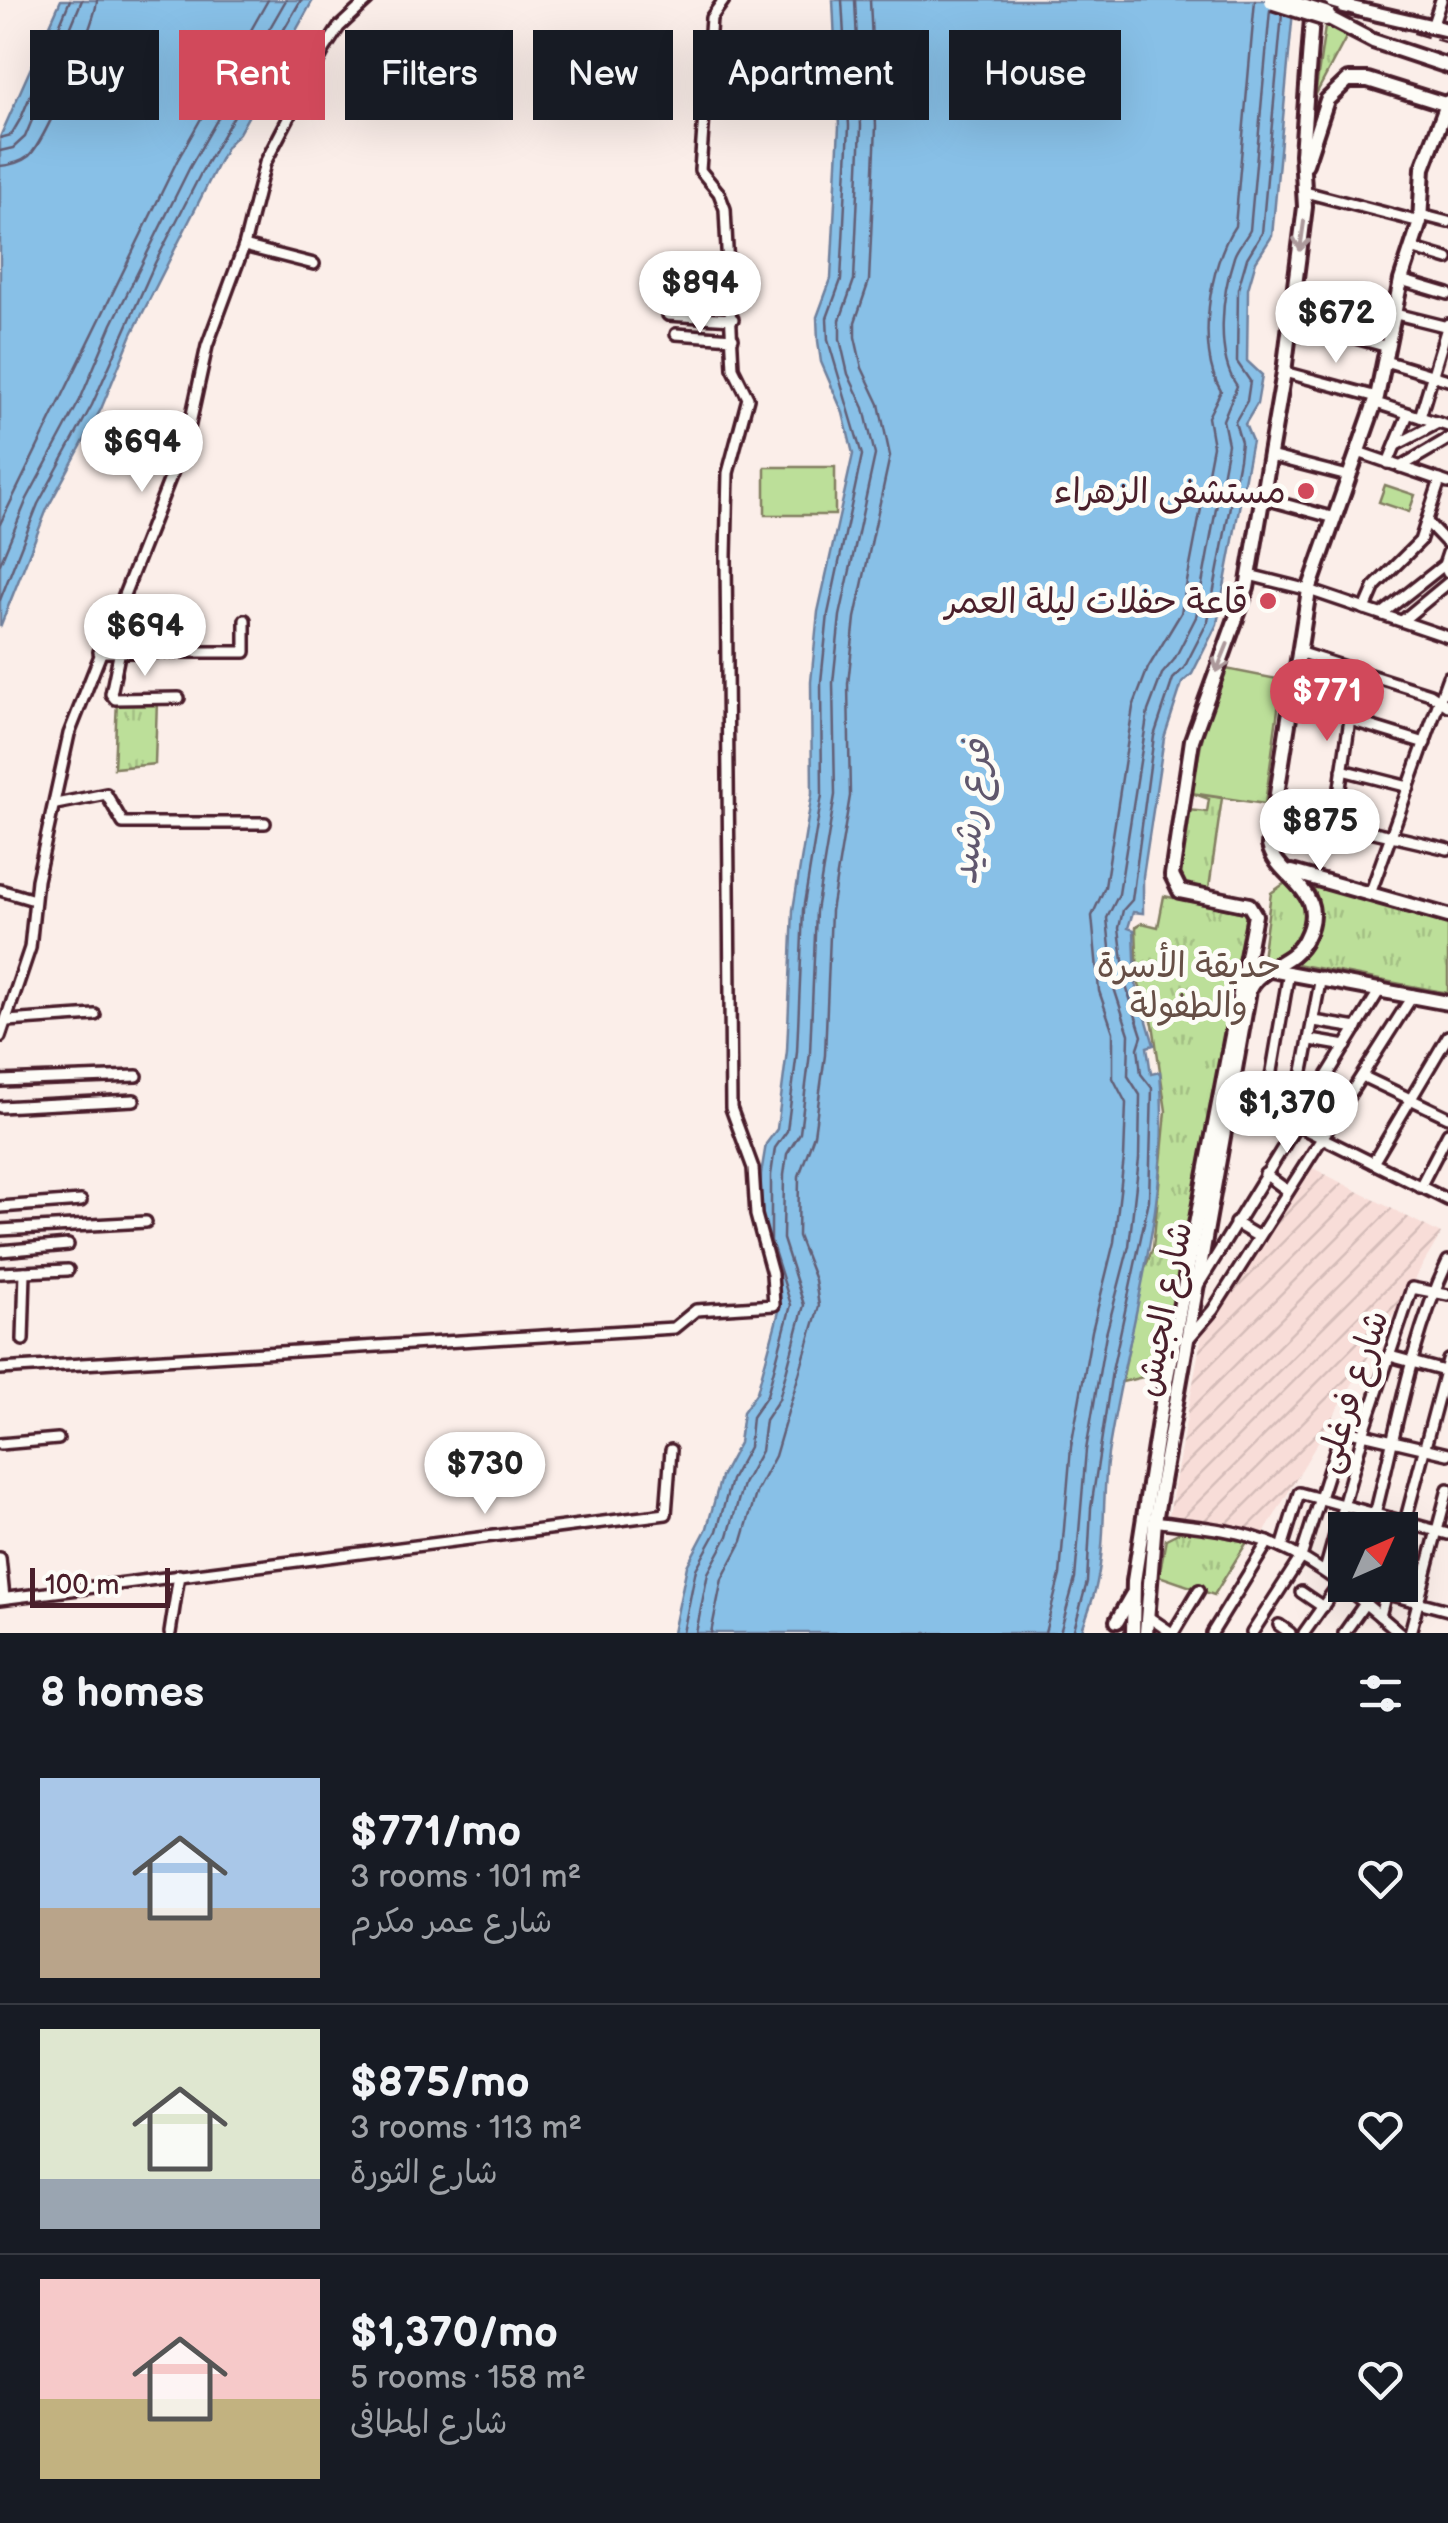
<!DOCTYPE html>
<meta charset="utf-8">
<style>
body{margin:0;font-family:"Balsamiq Sans","Playpen Sans Arabic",sans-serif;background:#242831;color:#f1f3f6;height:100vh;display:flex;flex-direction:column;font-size:38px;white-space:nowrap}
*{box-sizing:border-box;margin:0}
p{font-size:32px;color:#9ea1a6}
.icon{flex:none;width:55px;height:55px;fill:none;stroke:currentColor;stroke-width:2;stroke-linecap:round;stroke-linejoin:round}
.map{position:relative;height:1633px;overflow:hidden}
.details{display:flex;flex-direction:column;background:#171b24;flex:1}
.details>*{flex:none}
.guide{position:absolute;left:30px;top:30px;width:1390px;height:90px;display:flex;gap:20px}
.needle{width:65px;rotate:45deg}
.controls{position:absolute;left:1328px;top:1512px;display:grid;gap:20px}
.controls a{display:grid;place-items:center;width:90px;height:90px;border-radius:0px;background:#171b24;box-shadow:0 10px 40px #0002;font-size:50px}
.scale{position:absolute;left:30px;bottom:25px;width:140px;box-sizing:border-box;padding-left:10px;border:5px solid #4a1f2b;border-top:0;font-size:28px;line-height:35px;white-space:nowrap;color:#4a1f2b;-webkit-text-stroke:8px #fdfcf7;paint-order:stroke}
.price{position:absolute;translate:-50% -85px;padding:0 22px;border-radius:35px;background:#fff;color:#222;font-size:32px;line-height:65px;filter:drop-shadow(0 2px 5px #0008)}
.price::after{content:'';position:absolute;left:50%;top:60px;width:30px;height:22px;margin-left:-15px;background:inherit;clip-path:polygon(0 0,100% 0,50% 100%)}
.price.active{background:#d1495b;color:#fff}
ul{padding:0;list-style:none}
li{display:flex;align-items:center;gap:30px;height:250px;padding:0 40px}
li+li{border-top:2px solid #363941}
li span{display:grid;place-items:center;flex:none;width:280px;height:200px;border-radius:0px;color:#555}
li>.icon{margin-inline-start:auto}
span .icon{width:120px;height:120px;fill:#fffc;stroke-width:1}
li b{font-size:42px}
h2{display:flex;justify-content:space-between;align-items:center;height:120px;padding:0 40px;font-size:42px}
.pill{padding:0 35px;border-radius:0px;background:#171b24;box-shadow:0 10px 40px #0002;font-size:35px;line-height:90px}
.pill.active{background:#d1495b;color:#fff}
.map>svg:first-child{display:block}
</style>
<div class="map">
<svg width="1448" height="1633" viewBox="0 0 1448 1633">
<defs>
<pattern id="industrial-furrows" width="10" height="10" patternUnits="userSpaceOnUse" patternTransform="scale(2.5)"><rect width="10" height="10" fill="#f8ddd8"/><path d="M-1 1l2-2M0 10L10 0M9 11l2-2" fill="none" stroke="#d6bdba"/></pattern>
<pattern id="grass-tufts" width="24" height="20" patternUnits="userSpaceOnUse" patternTransform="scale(2.5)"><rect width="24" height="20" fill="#bcdf99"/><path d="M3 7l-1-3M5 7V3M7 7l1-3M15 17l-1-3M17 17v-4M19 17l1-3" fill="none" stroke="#a3bf84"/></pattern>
</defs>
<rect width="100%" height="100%" fill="#fbeee9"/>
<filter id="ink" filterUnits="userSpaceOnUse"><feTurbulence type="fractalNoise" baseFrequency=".01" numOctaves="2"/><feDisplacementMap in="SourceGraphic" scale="20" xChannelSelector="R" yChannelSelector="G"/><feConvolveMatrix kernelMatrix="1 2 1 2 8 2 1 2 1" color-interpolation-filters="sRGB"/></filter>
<g filter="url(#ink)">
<polygon fill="url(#industrial-furrows)" points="1309,1166 1441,1234 1263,1535 1169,1515 1202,1334"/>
<g fill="url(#grass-tufts)" stroke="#837f62" stroke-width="2.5">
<polygon points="1326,20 1349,32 1315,96"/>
<polygon points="1385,485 1415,495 1409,512 1379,502"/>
<polygon points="157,699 155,764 114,768 117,700"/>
<polygon points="1192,793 1222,798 1209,888 1185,884 1177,876 1188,810 1207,812 1209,799"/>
<path d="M1288,881C1318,915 1300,951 1261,966L1271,893Z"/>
<path d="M1312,886L1448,924V993L1296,964C1316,940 1330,916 1312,886Z"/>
<polygon points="1164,896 1250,914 1187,1266 1156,1384 1143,1377 1122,1382 1143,1273 1153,1248 1166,1111 1153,1024 1138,982 1136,927 1142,923 1158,927"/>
<polygon points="1186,1529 1247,1542 1214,1595 1159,1576 1166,1539"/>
</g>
<g fill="#bcdf99" stroke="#837f62" stroke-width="2.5">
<polygon points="835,467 835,515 765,515 765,467"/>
<polygon points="1226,669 1282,680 1265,804 1191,793 1208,711"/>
</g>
<g fill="#88c0e7" stroke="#6f809c" stroke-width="2.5">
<polygon points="61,0 313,0 239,133 227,146 132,334 101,409 47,509 0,627 0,137"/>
<path d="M833,0H1294L1272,236L1256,261L1248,289L1247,361L1262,375L1257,404L1245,424L1252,441L1248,461L1217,624L1192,674L1182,683L1164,738L1143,876V913L1133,912L1128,928L1134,930L1136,984L1154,1045L1147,1047L1151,1074L1160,1072C1172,1203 1128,1326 1108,1454C1102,1496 1106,1541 1097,1582C1094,1599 1086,1616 1081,1633H673L687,1566L707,1528L721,1477L739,1443L743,1412L757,1392L781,1304L760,1226L761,1174L766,1144L777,1129L787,1051L793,910L812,794L811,682L818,612L853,454L843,413L821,362L818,341L817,317L831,279L839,126Z"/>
</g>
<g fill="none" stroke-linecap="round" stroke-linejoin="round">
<g stroke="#635f76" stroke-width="2.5">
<polyline points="0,138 11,135 21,118 70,0"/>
<polyline points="0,151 13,148 25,137 82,0"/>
<path d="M0,166C11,165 20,163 29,156C45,142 96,22 97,0"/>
<polyline points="0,524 177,161 268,0"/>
<polyline points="0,564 27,499 80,400 112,324 190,167 286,0"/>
<polyline points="0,600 38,504 92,405 155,263 201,173 301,0"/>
<polyline points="683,1633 696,1569 717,1531 731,1480 749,1447 752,1417 767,1395 791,1305 771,1241 771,1175 775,1148 787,1131 797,1052 803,910 822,795 821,682 828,614 862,455 828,340 827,318 841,280 849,126 842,0"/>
<polyline points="696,1633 708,1573 728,1536 743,1484 761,1451 765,1420 779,1399 804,1305 783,1239 784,1175 787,1154 800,1133 810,1053 816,911 835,795 833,683 840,616 875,455 864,408 848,374 840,339 840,320 854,280 861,126 855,0"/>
<polyline points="711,1633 722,1579 742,1541 757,1490 775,1456 819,1306 815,1280 798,1236 799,1176 814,1135 825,1055 831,911 850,796 848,684 855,618 890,456 879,404 862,368 855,337 855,322 869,281 876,126 870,0"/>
<path d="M1045,1633L1060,1575L1071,1447L1092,1331L1114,1242L1124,1158L1126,1103L1113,1078V1032L1099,991L1092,916L1105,887L1133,707L1148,668L1181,613L1213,446L1208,417L1221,391C1196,350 1209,264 1235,226L1255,0"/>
<path d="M1060,1633L1075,1579L1086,1450L1106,1334L1129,1246L1139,1159L1140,1095L1128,1076L1129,1034L1114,988L1107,918L1119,894L1148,711L1162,674L1174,660L1196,617L1228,444L1223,420L1237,386C1215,355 1222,293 1234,257C1237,247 1245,240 1250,230L1270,10"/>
<polyline points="1073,1633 1087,1582 1091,1508 1112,1371 1149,1200 1152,1088 1141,1074 1138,1048 1142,1036 1126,986 1119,928 1123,910 1132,900 1154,736 1173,679 1184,668 1208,621 1239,459 1241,442 1235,422 1247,401 1250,381 1237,362 1238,289 1247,258 1262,233 1282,14"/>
</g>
<g stroke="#4a1f2b" stroke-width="16">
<g id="street">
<polyline points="1432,27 1441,0"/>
<polyline points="1305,192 1420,222"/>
<polyline points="1421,215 1448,222"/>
<polyline points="244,246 314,264"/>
<polyline points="1411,248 1448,259"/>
<polyline points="1401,280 1448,294"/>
<polyline points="1295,289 1448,327"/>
<polyline points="668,315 733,319"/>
<polyline points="1291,320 1388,347"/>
<polyline points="676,334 733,338"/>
<polyline points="1385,361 1448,380"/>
<polyline points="1284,372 1377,397"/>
<polyline points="1376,403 1448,426"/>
<polyline points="1420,417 1448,324"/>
<polyline points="1396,445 1438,423"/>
<polyline points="1358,452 1448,483"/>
<polyline points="1270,456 1348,476"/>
<polyline points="1388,463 1408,414"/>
<polyline points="1400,467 1448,439"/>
<polyline points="1262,498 1331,517"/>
<polyline points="1427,522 1448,544"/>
<polyline points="1448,553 1444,565 1448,573"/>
<polyline points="1249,575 1309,590 1448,637"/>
<polyline points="1365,609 1375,586 1420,541 1440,480"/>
<polyline points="1382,614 1444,565"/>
<polyline points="1402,621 1448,583"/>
<polyline points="99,652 245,652 245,620"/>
<polyline points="1298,652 1430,694 1448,706"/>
<polyline points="119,655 111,694 115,699 179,698"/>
<polyline points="1350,720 1425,743"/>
<polyline points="1342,770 1409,787"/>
<polyline points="56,804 106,794 123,823 265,823"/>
<polyline points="1274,809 1448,849"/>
<polyline points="1335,822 1357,671"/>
<polyline points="0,890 34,900"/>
<polyline points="1370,894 1448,677"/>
<polyline points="1289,972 1265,1112 1300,1119"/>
<polyline points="7,1021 95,1015"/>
<polyline points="1314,1021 1357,1028"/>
<polyline points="0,1037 30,948 37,880 69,734 188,433 207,346 244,246 265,163 324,50 339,27 368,0"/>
<polyline points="1311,1040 1346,1046"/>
<polyline points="1362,1076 1448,1117"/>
<polyline points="0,1081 137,1076"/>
<polyline points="0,1107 134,1100"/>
<polyline points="1294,1118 1321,977"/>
<polyline points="1296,1125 1448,1200"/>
<polyline points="1373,1163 1448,1036"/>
<polyline points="1265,1174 1288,1191"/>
<polyline points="1420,1187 1448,1133"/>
<polyline points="0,1207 81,1201"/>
<polyline points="1235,1223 1259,1237"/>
<polyline points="0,1230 146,1222"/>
<polyline points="0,1251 68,1245"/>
<polyline points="0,1273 68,1270"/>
<polyline points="1199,1284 1381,988"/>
<polyline points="1189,1338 1213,1310 1413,995"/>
<polyline points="23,1340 25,1272"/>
<polyline points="1390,1356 1448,1372"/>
<polyline points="0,1369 674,1328 696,1310 774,1305 772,1274 756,1215 753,1168 731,1108 726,556 728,473 748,398 733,368 725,209 719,193 700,170 711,18 724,0"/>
<polyline points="0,1444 58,1439"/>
<path d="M1155,1521C1186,1526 1219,1527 1249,1536C1310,1553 1353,1593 1400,1633"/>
<path d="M1371,1530C1395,1441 1408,1345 1448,1261"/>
<polyline points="1400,1541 1448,1360"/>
<polyline points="1282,1548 1299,1493 1448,1534"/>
<polyline points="0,1558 4,1598"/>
<polyline points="1325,1571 1364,1431 1412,1288 1448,1295"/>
<polyline points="1353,1585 1448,1610"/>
<polyline points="1301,1592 1323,1607"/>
<polyline points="0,1599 666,1514 671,1450"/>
<polyline points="1147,1616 1172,1633"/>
<polyline points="1380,1616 1388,1585"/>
<polyline points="1279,1625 1290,1633"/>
<polyline points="170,1633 179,1575"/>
<polyline points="1173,1633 1199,1590"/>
<polyline points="1212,1633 1268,1542"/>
<polyline points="1252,1633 1301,1557 1342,1429 1448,1454"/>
<polyline points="1304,1633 1340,1582 1345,1583"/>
<polyline points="1344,1633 1366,1602"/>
<polyline points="1410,1633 1448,1489"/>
</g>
</g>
<g stroke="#4a1f2b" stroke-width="20">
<g id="secondary">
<polyline points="1330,3 1448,30"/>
<polyline points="1325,16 1373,41 1448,66"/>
<polyline points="1306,164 1327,100 1348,80 1368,80 1448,105"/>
<polyline points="1292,872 1448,916"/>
<polyline points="1271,970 1448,1003"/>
<polyline points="1117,1621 1132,1595"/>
<polyline points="1133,1633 1134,1581 1161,1408 1255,915 1249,905 1180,891 1172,875 1192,740 1247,588 1284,372 1305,207 1302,154 1313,5"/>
<path d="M1146,1633L1155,1521L1249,990C1260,965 1293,965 1305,939C1331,889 1277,880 1269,845L1309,590L1377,397L1401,280L1420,222L1423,168L1448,102"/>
</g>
</g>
<g stroke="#4a1f2b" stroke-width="25">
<polyline id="highway" points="1321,0 1330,3"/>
</g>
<use href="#street" stroke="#fdfcf7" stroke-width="9"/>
<use href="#secondary" stroke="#fdfcf7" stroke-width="12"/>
<use href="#highway" stroke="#fdfcf7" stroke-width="18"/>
<polyline stroke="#4a1f2b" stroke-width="2.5" stroke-dasharray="15 8" stroke-linecap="butt" points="1303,0 1448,43"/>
<g stroke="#4a1f2b" stroke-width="25" stroke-linecap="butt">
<polyline id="highway-bridge" points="1274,0 1325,16"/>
</g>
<use href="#highway-bridge" stroke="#fdfcf7" stroke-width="18"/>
</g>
<defs><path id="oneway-shaft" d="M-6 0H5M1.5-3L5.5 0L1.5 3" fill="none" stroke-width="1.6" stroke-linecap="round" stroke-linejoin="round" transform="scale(2.5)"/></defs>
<g stroke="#ac999b">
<use href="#oneway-shaft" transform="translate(1302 236) rotate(98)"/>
<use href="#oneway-shaft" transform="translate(1222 658) rotate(112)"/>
</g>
</g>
<g fill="#d1495b" stroke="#fdfcf7" stroke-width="4">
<circle cx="1306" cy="491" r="10"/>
<circle cx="1268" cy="601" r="10"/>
</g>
<g text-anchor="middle" stroke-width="10" stroke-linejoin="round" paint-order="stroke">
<g font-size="35" fill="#4a1f2b" stroke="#fdfcf7" text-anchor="end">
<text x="1286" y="503">مستشفى الزهراء</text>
<text x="1248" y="613">قاعة حفلات ليلة العمر</text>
</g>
<g font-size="35" fill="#664f46" stroke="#fdfcf7">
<text x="1189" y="977">حديقة الأسرة<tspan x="1189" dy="40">والطفولة</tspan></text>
</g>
<g font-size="35" fill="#4a1f2b" stroke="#fdfcf7">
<text transform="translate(1163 1309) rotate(-79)" y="12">شارع الجيش</text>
<text transform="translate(1351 1391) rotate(-72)" y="12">شارع فرغلى</text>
</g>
<g font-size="38" font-style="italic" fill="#60576d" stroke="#fdfcf7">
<text transform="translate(970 812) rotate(-84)" y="13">فرع رشيد</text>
</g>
</g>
</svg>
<div class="controls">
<a><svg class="needle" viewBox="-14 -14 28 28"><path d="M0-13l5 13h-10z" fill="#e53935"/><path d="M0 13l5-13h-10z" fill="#9ea1a6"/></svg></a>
</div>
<div class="scale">100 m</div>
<b class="price" style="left:700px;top:336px">$894</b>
<b class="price" style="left:1336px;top:366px">$672</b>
<b class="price" style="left:142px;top:495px">$694</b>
<b class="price" style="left:145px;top:679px">$694</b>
<b class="price active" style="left:1327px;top:744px">$771</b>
<b class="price" style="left:1320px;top:874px">$875</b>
<b class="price" style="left:1287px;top:1156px">$1,370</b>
<b class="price" style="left:485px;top:1517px">$730</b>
<div class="guide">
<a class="pill">Buy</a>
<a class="pill active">Rent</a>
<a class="pill">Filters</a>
<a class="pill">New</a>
<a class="pill">Apartment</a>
<a class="pill">House</a>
</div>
</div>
<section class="details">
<h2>8 homes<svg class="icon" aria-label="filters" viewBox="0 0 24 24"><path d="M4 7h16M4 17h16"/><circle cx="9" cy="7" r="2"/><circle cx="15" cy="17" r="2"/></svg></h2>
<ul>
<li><span style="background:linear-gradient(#a9c7e8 65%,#b9a48a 0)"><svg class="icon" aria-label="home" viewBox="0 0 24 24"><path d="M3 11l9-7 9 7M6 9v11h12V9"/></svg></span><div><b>$771/mo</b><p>3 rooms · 101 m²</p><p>شارع عمر مكرم</p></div><svg class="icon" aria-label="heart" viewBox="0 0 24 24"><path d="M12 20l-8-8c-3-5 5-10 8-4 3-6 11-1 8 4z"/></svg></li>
<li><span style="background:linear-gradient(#dfe7d0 75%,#9aa5b1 0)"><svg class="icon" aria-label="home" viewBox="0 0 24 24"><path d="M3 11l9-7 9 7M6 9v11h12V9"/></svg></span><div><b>$875/mo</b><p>3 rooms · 113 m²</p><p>شارع الثورة</p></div><svg class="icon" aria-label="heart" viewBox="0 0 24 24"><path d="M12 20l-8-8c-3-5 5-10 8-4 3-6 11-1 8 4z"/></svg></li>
<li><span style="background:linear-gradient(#f6c9c9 60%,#c2b280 0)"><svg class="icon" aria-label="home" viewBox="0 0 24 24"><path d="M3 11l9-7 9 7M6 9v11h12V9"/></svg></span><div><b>$1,370/mo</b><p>5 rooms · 158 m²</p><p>شارع المطافى</p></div><svg class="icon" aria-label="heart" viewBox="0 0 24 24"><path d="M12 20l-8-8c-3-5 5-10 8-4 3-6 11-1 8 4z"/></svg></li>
</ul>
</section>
